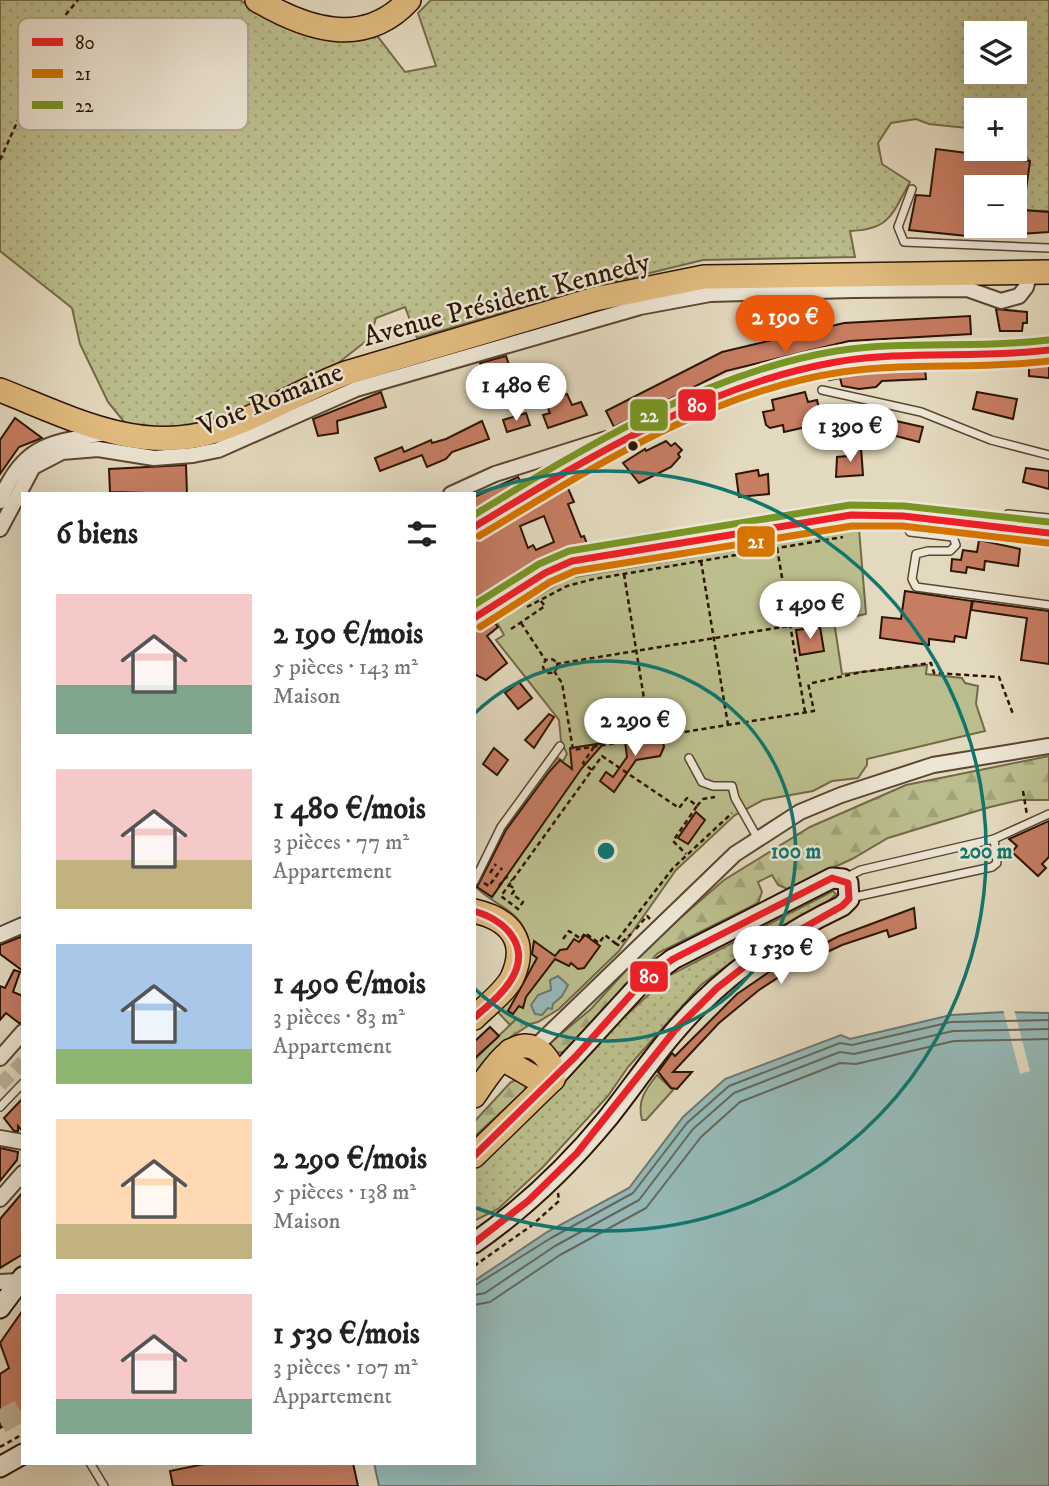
<!DOCTYPE html>
<html lang="fr">
<meta charset="utf-8">
<style>
body{margin:0;font-family:"IM FELL DW Pica",serif;background:#f2f2f2;color:#222;height:100vh;display:flex;flex-direction:column;font-size:26px;white-space:nowrap}
*{box-sizing:border-box;margin:0}
p{font-size:23px;color:#767676}
.icon{flex:none;width:38px;height:38px;fill:none;stroke:currentColor;stroke-width:2;stroke-linecap:round;stroke-linejoin:round}
.map{position:relative;flex:1;overflow:hidden}
.details{position:absolute;left:21px;top:492px;width:455px;height:973px;display:flex;flex-direction:column;background:#fff;border-radius:0px;box-shadow:0 7px 28px #0002}
.details>*{flex:none}
.buttons{position:absolute;left:964px;top:21px;display:grid;gap:14px}
.buttons a{display:grid;place-items:center;width:63px;height:63px;border-radius:0px;background:#fff;box-shadow:0 7px 28px #0002;font-size:35px}
.price{position:absolute;translate:-50% -60px;padding:0 16px;border-radius:24px;background:#fff;color:#222;font-size:23px;line-height:46px;filter:drop-shadow(0 2px 4px #0008)}
.price::after{content:'';position:absolute;left:50%;top:42px;width:21px;height:16px;margin-left:-10px;background:inherit;clip-path:polygon(0 0,100% 0,50% 100%)}
.price.active{background:#ea580c;color:#fff}
ul{padding:0;list-style:none}
li{display:flex;align-items:center;gap:21px;height:175px;padding:0 35px}
li span{display:grid;place-items:center;flex:none;width:196px;height:140px;border-radius:0px;color:#555}
li>.icon{margin-inline-start:auto}
span .icon{width:84px;height:84px;fill:#fffc;stroke-width:1}
li b{font-size:30px}
h2{display:flex;justify-content:space-between;align-items:center;height:84px;padding:0 35px;font-size:30px}
.map>svg:first-child{display:block}
</style>
<div class="map">
<svg width="1049" height="1486" viewBox="0 0 1049 1486">
<defs>
<pattern id="grass-dots" width="8" height="8" patternUnits="userSpaceOnUse" patternTransform="scale(1.75)"><rect width="8" height="8" fill="#bbbd8c"/><path d="M2 2h.1M6 6h.1" fill="none" stroke="#a1a277" stroke-width="1.8" stroke-linecap="round"/></pattern>
<pattern id="forest-firs" width="22" height="20" patternUnits="userSpaceOnUse" patternTransform="scale(1.75)"><rect width="22" height="20" fill="#bbbd8c"/><path d="M5 1l3.5 6h-7zM16 11l3.5 6h-7z" fill="#a1a277"/></pattern>
</defs>
<rect width="100%" height="100%" fill="#e3d9be"/>
<filter id="stains"><feTurbulence type="fractalNoise" baseFrequency=".00286" numOctaves="4"/><feColorMatrix values="0 0 0 0 .2 0 0 0 0 .09 0 0 0 0 .02 0 0 0 .5 -.17"/></filter>
<radialGradient id="worn" r=".72"><stop offset=".6" stop-color="#630" stop-opacity="0"/><stop offset="1" stop-color="#630" stop-opacity=".3"/></radialGradient>
<g fill="url(#grass-dots)" stroke="#746947" stroke-width="2" fill-rule="evenodd">
<path d="M0,0H240L262,15L375,33L405,72L436,66L418,13L431,0H1049V211L1018,210L1024,204L1030,161L1015,142V110H976V129L929,124L916,119L891,123L878,143L882,164L910,182C892,214 890,230 850,231L855,257L703,260L580,290L417,338L405,307L376,318L370,338L337,364L220,419L158,430L129,428L108,402L80,344L72,308L0,251ZM976,33H1015V72H976Z"/>
<polygon points="833,891 836,894 827,903 754,945 701,985 628,1067 608,1096 543,1167 498,1209 474,1221 474,1166 560,1086 621,1020 670,975"/>
<polygon points="519,1016 529,1025 506,1040 474,1082 474,1060"/>
</g>
<g fill="url(#forest-firs)" stroke="#746947" stroke-width="2">
<polygon points="1049,756 1049,800 1020,800 990,807 888,838 852,859 787,889 778,885 772,875 758,882 762,892 758,903 658,953 563,1052 556,1053 550,1048 549,1044 591,1009 649,945 724,880 810,827 906,785"/>
<polygon points="519,1079 525,1085 525,1090 474,1137 474,1122 511,1082"/>
</g>
<g fill="#bbbd8c" stroke="#746947" stroke-width="2">
<path d="M859,529L866,614L834,621L842,674L927,665L926,674L962,678L965,683L978,686L976,704L985,731L867,759V765L858,778L832,781L813,791L763,800L735,815L676,870L619,951L559,1009L538,1022L526,1025L516,1019L510,1025L496,1010C520,988 542,956 521,923C510,907 486,900 474,885L494,857L491,853L502,828L537,781L558,758L563,761L567,754L561,741L559,720L496,640L504,635L496,621L568,578Z"/>
<path d="M657,1075L673,1090L646,1120H642C637,1101 645,1090 657,1075Z"/>
</g>
<g fill="#96b9b7" stroke="#6c776f" stroke-width="2">
<polygon points="558,976 568,985 562,996 553,1004 552,1009 548,1008 542,1015 535,1014 531,1005 538,995 551,990 550,980"/>
<polygon points="1004,1012 1049,1013 1049,1486 379,1486 374,1463 474,1463 474,1281 547,1232 629,1188 683,1117 725,1079 841,1035 850,1039 951,1015"/>
</g>
<polygon fill="#e3d9be" points="1003,1009 1014,1009 1030,1071 1020,1074"/>
<g fill="none" stroke-linecap="round" stroke-linejoin="round">
<g stroke="#62675c" stroke-width="2">
<polyline points="474,1286 551,1238 633,1193 687,1123 729,1086 840,1043 852,1045 951,1022 1049,1020"/>
<polyline points="474,1295 485,1293 555,1246 639,1200 693,1129 734,1093 840,1052 854,1054 953,1031 1049,1029"/>
<polyline points="474,1305 490,1302 560,1255 646,1208 701,1137 740,1102 840,1063 856,1064 954,1041 1049,1039"/>
</g>
</g>
<g fill="#c67d62" stroke="#2d1502" stroke-width="2" fill-rule="evenodd">
<path d="M936,149L1030,161L1023,210L1049,212V232L977,237L909,230L916,195L930,196ZM976,187H1015V226H976Z"/>
<polygon points="996,309 1027,312 1027,323 1023,323 1022,331 1000,331"/>
<polygon points="970,316 971,334 849,341 726,371 614,427 606,411 722,352 844,323"/>
<polygon points="506,356 511,371 494,377 496,386 489,388 480,363"/>
<polygon points="1049,363 1049,378 1029,376 1029,365"/>
<polygon points="925,368 926,379 882,381 876,387 859,389 842,386 840,378 829,380 829,376 864,371"/>
<polygon points="381,392 386,407 337,421 338,433 318,436 313,419"/>
<polygon points="805,392 808,402 817,400 820,413 804,420 806,427 784,432 783,425 770,428 766,425 763,412 774,410 772,400"/>
<polygon points="977,392 1017,399 1013,419 973,409"/>
<polygon points="567,394 572,405 581,402 587,415 548,428 543,415 550,413 545,401"/>
<polygon points="526,413 530,425 507,432 503,420"/>
<polygon points="15,418 42,438 19,447 0,474 0,440"/>
<polygon points="482,421 489,439 452,452 446,459 427,467 422,455 380,471 375,458 402,447 404,452 431,440 432,443 446,439"/>
<polygon points="896,421 923,427 919,442 892,435"/>
<polygon points="666,441 671,446 675,443 682,450 678,454 680,457 671,467 639,483 623,463 645,449 646,451"/>
<polygon points="847,448 861,448 863,475 836,477 837,457 847,456"/>
<polygon points="186,465 187,494 110,492 109,469"/>
<polygon points="1026,468 1049,471 1049,489 1023,482"/>
<polygon points="758,470 759,476 768,474 769,494 739,497 736,474"/>
<polygon points="518,477 522,484 474,511 474,497"/>
<path d="M567,486L574,502L568,504L581,537L584,536L587,544L567,548L539,560L474,601V540ZM544,516L554,542L536,550L533,545L528,548L520,526Z"/>
<polygon points="979,540 1020,549 1018,566 985,561 984,570 967,567 966,573 951,571 952,559 961,560 963,550 977,552"/>
<polygon points="905,591 972,601 966,638 955,636 954,642 929,639 929,645 880,638 882,617 901,619"/>
<polygon points="973,601 1049,611 1049,664 1021,660 1027,618 971,610"/>
<polygon points="494,622 498,627 487,636 507,663 486,680 474,674 474,632"/>
<polygon points="820,627 824,651 800,655 796,630"/>
<polygon points="519,682 532,698 518,709 505,693"/>
<polygon points="549,714 554,717 534,748 525,740"/>
<polygon points="662,735 664,747 660,756 636,760 614,792 600,781 606,772 613,777 627,757 625,741"/>
<polygon points="604,743 582,768 492,897 477,887 506,830 549,772 560,760 572,769 570,748"/>
<polygon points="494,748 508,760 497,775 483,764"/>
<polygon points="696,812 705,820 688,844 678,838"/>
<polygon points="1049,821 1049,857 1042,864 1046,868 1038,876 1012,852 1017,846 1009,839"/>
<polygon points="914,908 916,928 889,937 887,930 842,945 793,968 759,990 719,1023 673,1072 692,1072 677,1089 671,1088 658,1072 672,1053 675,1056 737,994 769,972 839,936"/>
<polygon points="585,935 600,946 584,968 578,969 571,963 569,966 555,959 526,997 523,1008 519,1006 513,1014 508,1011 537,958 532,954 534,941 555,956 560,950 567,949 574,939 579,942"/>
<polygon points="23,936 23,971 0,954 0,945"/>
<polygon points="14,970 20,972 13,992 23,996 23,1023 19,1023 6,1013 0,1020 0,986 5,988"/>
<polygon points="490,1027 499,1036 474,1059 474,1042"/>
<polygon points="23,1098 23,1132 18,1126 18,1131 14,1131 4,1118"/>
<polygon points="0,1148 18,1152 17,1160 0,1181"/>
<polygon points="23,1192 23,1254 0,1268 0,1219"/>
<polygon points="23,1310 23,1415 0,1428 0,1374 9,1368 0,1343"/>
<polygon points="209,1463 353,1463 358,1486 173,1486 170,1471"/>
</g>
<g fill="none" stroke-linecap="round" stroke-linejoin="round">
<polyline stroke="#bfb298" stroke-width="14" stroke-dasharray="14 7" stroke-linecap="butt" points="0,1085 23,1062"/>
<polyline stroke="#bfb298" stroke-width="23" stroke-dasharray="23 11" stroke-linecap="butt" points="0,1422 23,1409"/>
<g stroke="#5a4631" stroke-width="10">
<g id="lane">
<polyline points="912,189 898,227 904,242 1049,248"/>
<polyline points="822,390 921,412 991,440 1049,455"/>
<polyline points="904,521 910,532 953,537 956,545 950,551 928,551 916,554 912,579 916,587 1049,605"/>
<polyline points="1004,523 1008,514 1049,518"/>
<polyline points="689,758 702,782 713,786 732,786 735,798 757,837"/>
<polyline points="994,839 1049,814"/>
<polyline points="845,878 861,870 994,839 997,863 992,867 850,898"/>
<polyline points="474,882 501,827 560,746"/>
<polyline points="0,1107 23,1083"/>
<polyline points="90,1463 104,1486"/>
</g>
</g>
<g stroke="#5a4631" stroke-width="18">
<g id="street">
<polyline points="451,494 495,474 606,439 615,447"/>
<path d="M0,501C23,444 50,443 105,433"/>
<polyline points="0,529 33,467 62,452 98,449 154,458 193,455 218,450 356,389 640,307 710,294 853,290 967,289 1001,301 1019,296 1026,287 1030,272"/>
<polyline points="0,935 23,925"/>
<polyline points="535,1047 735,854 800,812 841,795 933,765 1049,746"/>
<polyline points="0,1058 23,1032"/>
<polyline points="0,1138 23,1142"/>
<polyline points="0,1199 23,1173"/>
<polyline points="0,1282 18,1281"/>
</g>
</g>
<g stroke="#2d1502" stroke-width="23">
<g id="secondary">
<path d="M474,527C578,463 716,382 836,362C907,350 979,362 1049,350"/>
<path d="M474,1243C523,1209 569,1165 607,1119C638,1080 665,1038 701,1003C742,963 791,930 842,906L849,899L848,883L843,879L832,878L673,959L643,981L553,1079"/>
<polyline points="0,1308 23,1277"/>
<polyline points="0,1467 23,1454"/>
</g>
</g>
<g stroke="#2d1502" stroke-width="26">
<g id="primary">
<path d="M257,0C306,29 364,49 409,0"/>
<path d="M0,390C69,417 139,455 215,431C260,417 301,390 346,373L595,299L704,277L1049,272"/>
<polyline points="474,618 545,573 572,561 851,515 903,516 1049,533"/>
<path d="M474,911C510,919 529,941 512,978C504,993 486,1006 474,1018"/>
<polyline points="510,1051 511,1064 537,1079 553,1079"/>
<path d="M474,1096C489,1075 515,1027 543,1054C550,1062 554,1068 553,1079"/>
<polyline points="474,1156 553,1079"/>
</g>
</g>
<g stroke="#2d1502" stroke-width="2.5" stroke-dasharray="5 3.5" stroke-linecap="butt">
<polyline points="0,160 28,98 42,43 78,0"/>
<polyline points="777,548 805,712"/>
<polyline points="701,561 728,725"/>
<polyline points="624,574 650,736"/>
<polyline points="527,607 567,586 594,579 843,537"/>
<polyline points="521,623 546,661"/>
<polyline points="511,629 545,606 540,600"/>
<circle cx="550" cy="666" r="7"/>
<polyline points="556,664 819,621"/>
<polyline points="554,671 562,683 573,750 814,711 808,683"/>
<polyline points="812,683 862,672 931,663 934,673 999,677 1013,714"/>
<polyline points="592,770 602,756 679,808 687,798 697,806 673,841 686,854"/>
<polyline points="1023,791 1027,815"/>
<polyline points="697,806 703,799 715,797"/>
<polyline points="490,873 496,864"/>
<polyline points="484,883 489,886 502,868"/>
<polyline points="509,885 515,889 512,894 523,902 518,909 501,896 592,770 583,763 594,747"/>
<polyline points="499,886 506,877 512,881"/>
<polyline points="636,929 647,916 650,919"/>
<polyline points="563,939 569,931 581,939 585,933 599,943 605,935 615,943 673,868 732,813"/>
<polyline points="615,943 618,945 631,934"/>
<polyline points="474,1266 531,1226 559,1201 558,1193"/>
<polyline points="0,1447 23,1434"/>
</g>
<use href="#lane" stroke="#ede6d5" stroke-width="7"/>
<use href="#street" stroke="#ede6d5" stroke-width="14"/>
<use href="#secondary" stroke="#ede6d5" stroke-width="19"/>
<use href="#primary" stroke="#e2bc7f" stroke-width="23"/>
<g stroke="#ede6d5" stroke-width="12">
<g id="bus-1">
<path d="M474,527C586,459 705,385 836,362C906,350 978,359 1049,350"/>
<polyline points="474,618 545,573 572,561 851,515 903,516 1049,533"/>
<path d="M474,911C508,921 533,949 509,983C500,997 486,1007 474,1018"/>
<polyline points="474,1156 576,1056 643,981 673,959 832,878 848,883 849,899 842,906 768,948 717,988 675,1030 577,1153 528,1201 474,1243"/>
</g>
</g>
<g stroke="#ede6d5" stroke-width="12">
<g id="bus-2">
<path d="M479,536C590,469 711,391 842,372C910,362 980,370 1049,361"/>
<polyline points="480,627 550,582 575,571 852,526 902,526 1048,543"/>
</g>
</g>
<g stroke="#ede6d5" stroke-width="12">
<g id="bus-3">
<path d="M474,515C585,447 705,373 836,351C906,340 977,349 1048,340"/>
<polyline points="474,605 539,564 569,551 850,505 904,506 1049,522"/>
</g>
</g>
<use href="#bus-1" stroke="#ed2028" stroke-width="7"/>
<use href="#bus-2" stroke="#d57400" stroke-width="7"/>
<use href="#bus-3" stroke="#799624" stroke-width="7"/>
</g>
<g fill="none" stroke="#0f766e" stroke-width="3.5">
<path d="M475 713A190 190 0 1 1 475 989"/>
<path d="M476 494A380 380 0 1 1 476 1208"/>
</g>
<circle fill="#2d1502" stroke="#ede6d5" stroke-width="2.5" cx="633" cy="446" r="6"/>
<g text-anchor="middle" stroke-width="5" stroke-linejoin="round" paint-order="stroke">
<g font-size="28" fill="#2d1502" stroke="#ede6d5">
<text transform="translate(506 298) rotate(-15)" y="10">Avenue Président Kennedy</text>
<text transform="translate(270 398) rotate(-22)" y="10">Voie Romaine</text>
</g>
</g>
<rect x="18" y="18" width="230" height="112" rx="10" fill="#ede6d5" stroke="#b3a796" stroke-width="2"/>
<rect x="32" y="38" width="31" height="8" fill="#ed2028"/>
<rect x="32" y="69" width="31" height="9" fill="#d57400"/>
<rect x="32" y="101" width="31" height="8" fill="#799624"/>
<g font-size="19" fill="#2d1502">
<text x="75" y="49">80</text>
<text x="75" y="80">21</text>
<text x="75" y="112">22</text>
</g>
<circle cx="606" cy="851" r="10" fill="#0f766e" stroke="#ede6d5" stroke-width="3.5"/>
<g font-size="21" text-anchor="middle" font-weight="bold" fill="#0f766e" stroke="#ede6d5" stroke-width="5" stroke-linejoin="round" paint-order="stroke">
<text x="796" y="858">100 m</text>
<text x="986" y="858">200 m</text>
</g>
<g stroke="#ede6d5" stroke-width="2.5">
<rect x="677" y="388" width="40" height="34" rx="7" fill="#ed2028"/>
<rect x="629" y="398" width="40" height="34" rx="7" fill="#799624"/>
<rect x="736" y="525" width="40" height="33" rx="7" fill="#d57400"/>
<rect x="629" y="960" width="40" height="33" rx="7" fill="#ed2028"/>
</g>
<g font-size="19" text-anchor="middle" font-weight="bold" fill="#fff">
<text x="697" y="412">80</text>
<text x="649" y="422">22</text>
<text x="756" y="548">21</text>
<text x="649" y="983">80</text>
</g>
<rect width="100%" height="100%" filter="url(#stains)"/>
<rect width="100%" height="100%" fill="url(#worn)"/>
</svg>
<div class="buttons">
<a><svg class="icon" aria-label="layers" viewBox="0 0 24 24"><path d="M12 4l9 5-9 5-9-5zM3 14l9 5 9-5"/></svg></a>
<a>+</a>
<a>−</a>
</div>
<b class="price active" style="left:785px;top:355px">2 190 €</b>
<b class="price" style="left:516px;top:423px">1 480 €</b>
<b class="price" style="left:850px;top:464px">1 390 €</b>
<b class="price" style="left:810px;top:641px">1 490 €</b>
<b class="price" style="left:635px;top:758px">2 290 €</b>
<b class="price" style="left:781px;top:986px">1 530 €</b>
<section class="details">
<h2>6 biens<svg class="icon" aria-label="filters" viewBox="0 0 24 24"><path d="M4 7h16M4 17h16"/><circle cx="9" cy="7" r="2"/><circle cx="15" cy="17" r="2"/></svg></h2>
<ul>
<li><span style="background:linear-gradient(#f6c9c9 65%,#7fa58c 0)"><svg class="icon" aria-label="home" viewBox="0 0 24 24"><path d="M3 11l9-7 9 7M6 9v11h12V9"/></svg></span><div><b>2 190 €/mois</b><p>5 pièces · 143 m²</p><p>Maison</p></div></li>
<li><span style="background:linear-gradient(#f6c9c9 65%,#c2b280 0)"><svg class="icon" aria-label="home" viewBox="0 0 24 24"><path d="M3 11l9-7 9 7M6 9v11h12V9"/></svg></span><div><b>1 480 €/mois</b><p>3 pièces · 77 m²</p><p>Appartement</p></div></li>
<li><span style="background:linear-gradient(#a9c7e8 75%,#8fb573 0)"><svg class="icon" aria-label="home" viewBox="0 0 24 24"><path d="M3 11l9-7 9 7M6 9v11h12V9"/></svg></span><div><b>1 490 €/mois</b><p>3 pièces · 83 m²</p><p>Appartement</p></div></li>
<li><span style="background:linear-gradient(#ffd9b3 75%,#c2b280 0)"><svg class="icon" aria-label="home" viewBox="0 0 24 24"><path d="M3 11l9-7 9 7M6 9v11h12V9"/></svg></span><div><b>2 290 €/mois</b><p>5 pièces · 138 m²</p><p>Maison</p></div></li>
<li><span style="background:linear-gradient(#f6c9c9 75%,#7fa58c 0)"><svg class="icon" aria-label="home" viewBox="0 0 24 24"><path d="M3 11l9-7 9 7M6 9v11h12V9"/></svg></span><div><b>1 530 €/mois</b><p>3 pièces · 107 m²</p><p>Appartement</p></div></li>
</ul>
</section>
</div>
